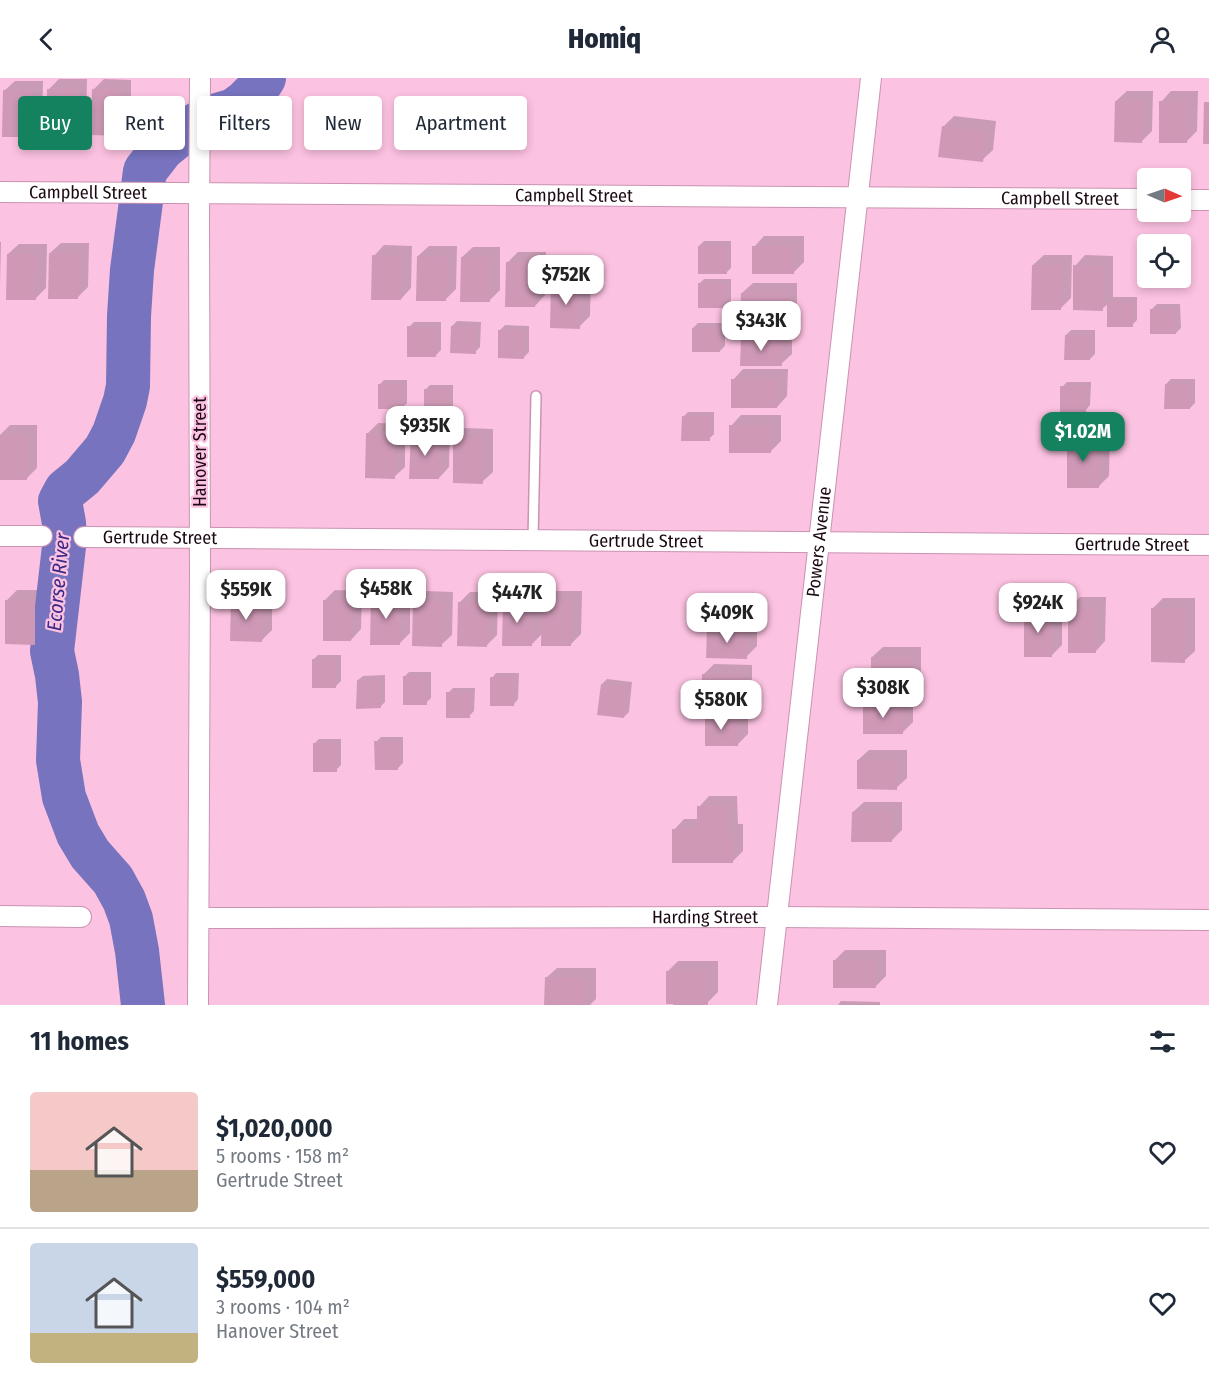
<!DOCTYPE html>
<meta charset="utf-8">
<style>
body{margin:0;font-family:"Fira Sans Condensed",sans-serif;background:#f6f6f7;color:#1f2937;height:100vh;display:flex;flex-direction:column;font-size:22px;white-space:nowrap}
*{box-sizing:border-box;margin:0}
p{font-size:20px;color:#747a83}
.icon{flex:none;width:33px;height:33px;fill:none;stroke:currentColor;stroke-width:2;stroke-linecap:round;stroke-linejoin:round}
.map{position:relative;height:927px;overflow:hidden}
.side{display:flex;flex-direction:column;background:#fff;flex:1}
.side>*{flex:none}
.banner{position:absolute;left:18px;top:18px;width:600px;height:54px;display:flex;gap:12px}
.needle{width:39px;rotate:92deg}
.buttons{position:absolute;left:1137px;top:90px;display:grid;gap:12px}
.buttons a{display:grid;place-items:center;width:54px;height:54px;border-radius:6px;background:#fff;box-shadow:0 3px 9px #0003;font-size:30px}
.price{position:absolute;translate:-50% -51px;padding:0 14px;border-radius:12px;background:#fff;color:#222;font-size:20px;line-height:39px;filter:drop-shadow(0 2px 3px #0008)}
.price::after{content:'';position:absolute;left:50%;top:36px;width:18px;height:14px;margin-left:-9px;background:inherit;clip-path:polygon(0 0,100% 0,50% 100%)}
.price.selected{background:#14825f;color:#fff}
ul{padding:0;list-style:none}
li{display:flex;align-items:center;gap:18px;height:150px;padding:0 30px}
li+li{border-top:2px solid #e0e1e3}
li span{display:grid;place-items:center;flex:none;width:168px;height:120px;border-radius:6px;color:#555}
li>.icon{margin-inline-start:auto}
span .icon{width:72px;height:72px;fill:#fffc;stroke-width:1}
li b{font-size:26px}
h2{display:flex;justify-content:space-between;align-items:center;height:72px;padding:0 30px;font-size:26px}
.pill{padding:0 21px;border-radius:6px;background:#fff;box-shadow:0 3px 9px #0003;font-size:21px;line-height:54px}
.pill.selected{background:#14825f;color:#fff}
header{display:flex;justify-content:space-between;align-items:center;height:78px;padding:0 30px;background:#fff;font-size:27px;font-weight:800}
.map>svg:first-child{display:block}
</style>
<header><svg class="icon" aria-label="back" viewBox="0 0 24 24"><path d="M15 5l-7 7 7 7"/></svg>Homiq<svg class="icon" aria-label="person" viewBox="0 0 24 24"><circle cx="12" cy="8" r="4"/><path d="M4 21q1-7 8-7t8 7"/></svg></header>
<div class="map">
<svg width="1209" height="927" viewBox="0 0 1209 927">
<rect width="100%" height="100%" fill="#fcc2e1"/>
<g fill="#0003">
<polygon points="59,1 87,1 86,45 76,56 48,12"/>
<polygon points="104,1 131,2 131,45 121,56 93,12"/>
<polygon points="15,3 43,3 42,47 32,57 4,13"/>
<polygon points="1127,13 1153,13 1152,53 1142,63 1116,23"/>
<polygon points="1171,13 1198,13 1197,53 1187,63 1161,24"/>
<polygon points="954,38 996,43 993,72 982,82 944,48"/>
<polygon points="764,158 804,158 804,184 793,195 754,169"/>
<polygon points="704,163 731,163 731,190 726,195 699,168"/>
<polygon points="0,164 1,164 0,208"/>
<polygon points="61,165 89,165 88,209 78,219 50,175"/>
<polygon points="19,166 47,166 46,210 36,220 8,176"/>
<polygon points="384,167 412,168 411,210 401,221 374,178"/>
<polygon points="429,168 457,168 456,211 445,222 418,178"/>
<polygon points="473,169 500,169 500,212 489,223 462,179"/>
<polygon points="518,174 546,174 545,217 535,228 508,184"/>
<polygon points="1044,177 1072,177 1071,220 1060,231 1033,187"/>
<polygon points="1085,177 1113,178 1113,219 1137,219 1137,242 1132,247 1109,225 1102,231 1075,188"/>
<polygon points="563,195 591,195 590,238 579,249 552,206"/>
<polygon points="704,201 731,201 731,224 726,229 699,206"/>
<polygon points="753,205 797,205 797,232 786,242 742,215"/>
<polygon points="1157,226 1180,226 1181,250 1176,255 1152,231"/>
<polygon points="457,243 481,244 480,269 475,274 452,248"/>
<polygon points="414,244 441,244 441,272 436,277 409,249"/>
<polygon points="698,245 725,245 725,268 720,273 693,250"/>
<polygon points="505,247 529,248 529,274 524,279 500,252"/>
<polygon points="753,250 792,250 792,276 781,286 742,260"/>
<polygon points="1071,252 1095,252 1095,276 1090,281 1066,257"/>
<polygon points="743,291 788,291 787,318 777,329 733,302"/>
<polygon points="1171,301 1195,301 1195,325 1190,330 1166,306"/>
<polygon points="384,302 407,302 407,325 402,330 379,307"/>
<polygon points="1067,304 1091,304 1090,327 1086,332 1062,309"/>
<polygon points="430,307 453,307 453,330 448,335 425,312"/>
<polygon points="688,334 714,334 714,356 709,361 683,339"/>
<polygon points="741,337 781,337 781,363 770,374 731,348"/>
<polygon points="378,345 405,346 405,389 394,399 367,356"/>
<polygon points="423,346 450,346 449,389 439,400 412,356"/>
<polygon points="10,347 37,347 37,390 27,400 0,400 0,357"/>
<polygon points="465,350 493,351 493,394 482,404 455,361"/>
<polygon points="1079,350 1110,351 1109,398 1099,408 1069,361"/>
<polygon points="383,506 410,506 410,555 399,566 372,517"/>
<polygon points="17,512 45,512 45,554 34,565 7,522"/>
<polygon points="335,512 362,513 361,551 351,562 324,523"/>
<polygon points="243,513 272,513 272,552 262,562 232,524"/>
<polygon points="425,513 453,514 452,557 441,567 414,524"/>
<polygon points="515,513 542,513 542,524 554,513 582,513 581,556 570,567 543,555 531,567 504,523"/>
<polygon points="470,514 498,514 497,557 486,568 460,524"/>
<polygon points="1080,519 1106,519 1105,563 1095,574 1070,530"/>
<polygon points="1163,520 1195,520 1195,573 1184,583 1152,531"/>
<polygon points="1036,523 1062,523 1062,567 1051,578 1026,534"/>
<polygon points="719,540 757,541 757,568 746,579 708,551"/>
<polygon points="883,569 921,569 921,597 911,608 872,579"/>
<polygon points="318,577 341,577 341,603 336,608 313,582"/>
<polygon points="714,586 752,587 752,614 741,625 703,597"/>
<polygon points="409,594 431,594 431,620 426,625 404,599"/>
<polygon points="496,595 519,595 518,621 514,626 492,600"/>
<polygon points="385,597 385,624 380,629 358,602 363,598"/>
<polygon points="607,601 632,604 629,634 624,639 602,606"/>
<polygon points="453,610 475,610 474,633 469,638 448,615"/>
<polygon points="875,616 913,616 913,644 902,655 864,627"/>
<polygon points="718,628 748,629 748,656 737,667 707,639"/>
<polygon points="381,659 403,659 403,685 398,690 376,664"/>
<polygon points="319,661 341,661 341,687 336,692 314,666"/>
<polygon points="869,672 907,672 907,700 896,710 858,682"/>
<polygon points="709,718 737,718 738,746 743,746 743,773 732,784 674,752 684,741 699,741 699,729"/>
<polygon points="864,724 902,724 902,752 891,763 853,734"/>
<polygon points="845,872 886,872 886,898 875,909 834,883"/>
<polygon points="678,883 718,883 718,914 705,927 713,927 673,927 675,925 668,893"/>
<polygon points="557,890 596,890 596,921 590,927 546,927 546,900"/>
<polygon points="841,923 880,924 880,927 838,927"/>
</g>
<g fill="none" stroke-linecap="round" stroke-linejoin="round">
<polyline stroke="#7773be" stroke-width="44" points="143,927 137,873 131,841 124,822 113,802 90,776 78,756 64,719 58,682 60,624 57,597 52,573 65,460 64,445 60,423 66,412 82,399 105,372 114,355 125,323 128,308 129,238 132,192 145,93 162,71 184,53 210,39 234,32 245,24 255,14 264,0"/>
</g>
<g fill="#cf99b6">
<polygon points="47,11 77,11 76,57 47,57"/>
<polygon points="92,11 121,11 121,58 91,57"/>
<polygon points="3,12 33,13 32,59 2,59"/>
<polygon points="1115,23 1143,23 1142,65 1114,64"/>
<polygon points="1159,23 1188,23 1187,65 1159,65"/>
<polygon points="1204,24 1209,24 1209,66 1203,66"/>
<polygon points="942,48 987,53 983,84 938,79"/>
<polygon points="726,167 727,196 698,196 698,168"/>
<rect x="752" y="168" width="42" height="28"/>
<polygon points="49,175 79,175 78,221 48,221"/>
<polygon points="7,176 37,176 36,222 6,222"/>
<polygon points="372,177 402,178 401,222 371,222"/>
<polygon points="417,178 447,178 446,223 416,223"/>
<polygon points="461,179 490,179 490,224 460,224"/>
<polygon points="506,184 536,184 535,229 505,229"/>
<polygon points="1032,187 1062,187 1061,232 1031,232"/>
<polygon points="1073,187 1103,188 1103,233 1073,232"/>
<polygon points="551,205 581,205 580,251 550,250"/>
<rect x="698" y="205" width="28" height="25"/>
<polygon points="741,215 787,215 787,244 740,244"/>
<rect x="1107" y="223" width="26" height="26"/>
<rect x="1150" y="231" width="26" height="25"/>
<polygon points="407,248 437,249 436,279 407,279"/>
<polygon points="451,248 476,248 476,276 450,275"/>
<polygon points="720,249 720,274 692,274 692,250"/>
<polygon points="498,252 525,252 524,281 498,280"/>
<polygon points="1065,257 1090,257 1090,282 1064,282"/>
<polygon points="741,259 782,260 782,288 740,288"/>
<polygon points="731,301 778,301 777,330 731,330"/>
<rect x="378" y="306" width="25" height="25"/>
<polygon points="1165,306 1190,306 1190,331 1164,331"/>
<rect x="1060" y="308" width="26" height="26"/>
<rect x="424" y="311" width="25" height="26"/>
<polygon points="682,338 710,338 710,363 681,363"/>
<rect x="729" y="347" width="42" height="28"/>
<polygon points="366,355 396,356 395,401 365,400"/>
<polygon points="411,356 440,356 439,401 409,401"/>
<polygon points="0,357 28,357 27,402 0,402"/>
<polygon points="453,360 483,361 483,406 453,405"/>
<polygon points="1067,360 1100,361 1099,410 1067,410"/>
<polygon points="371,516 401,516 400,567 370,567"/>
<polygon points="5,522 35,522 35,567 5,566"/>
<polygon points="323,522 352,522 351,563 323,563"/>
<polygon points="231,523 262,523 262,564 230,563"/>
<polygon points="413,523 443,524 442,569 412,568"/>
<polygon points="503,523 532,523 532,568 502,568"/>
<polygon points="542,523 572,523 571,568 541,568"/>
<polygon points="458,524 488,524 487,569 457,568"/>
<rect x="1068" y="529" width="28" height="46"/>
<polygon points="1151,530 1185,530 1185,585 1151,584"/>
<rect x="1024" y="533" width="28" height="46"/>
<polygon points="707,550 747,551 747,581 706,580"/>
<rect x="871" y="579" width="40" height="30"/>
<rect x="312" y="581" width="24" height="29"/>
<polygon points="702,596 742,597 742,626 701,626"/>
<rect x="403" y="598" width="24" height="29"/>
<rect x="490" y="599" width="24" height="29"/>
<polygon points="357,602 380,602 381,630 356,631"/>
<polygon points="601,606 628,609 624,640 597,637"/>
<rect x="446" y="614" width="24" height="26"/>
<rect x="863" y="626" width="40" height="30"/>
<polygon points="705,638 738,639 738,668 705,668"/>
<polygon points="374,663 399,663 398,692 375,692"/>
<rect x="313" y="665" width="24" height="29"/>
<polygon points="857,682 897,682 897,712 857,711"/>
<polygon points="697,728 727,728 728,756 733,756 733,785 672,785 672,751 697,751"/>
<polygon points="852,734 892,734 892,764 851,764"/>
<rect x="833" y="882" width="43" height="28"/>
<polygon points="666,893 708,893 708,927 666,926"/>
<polygon points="545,899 586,900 586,927 544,927"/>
</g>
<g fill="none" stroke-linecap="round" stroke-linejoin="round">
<g stroke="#ca93b1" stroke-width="12">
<polyline id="lane" points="533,462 536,318"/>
</g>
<g stroke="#ca93b1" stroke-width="22">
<g id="street">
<path id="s1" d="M0,114L1148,121"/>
<polyline points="1180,122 1209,122"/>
<polyline points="0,458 42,458"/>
<path id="s2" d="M84,459L1209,467"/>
<polyline points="0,838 81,839"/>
<path id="s3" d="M199,840L777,839L1209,842"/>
<polyline points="198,927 200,493 199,142 200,0"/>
<path id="s4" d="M767,927L871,0"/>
</g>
</g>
<use href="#lane" stroke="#fff" stroke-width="9"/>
<use href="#street" stroke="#fff" stroke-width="20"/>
</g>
<g text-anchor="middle" stroke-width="4.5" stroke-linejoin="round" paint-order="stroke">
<g font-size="18" fill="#1b0813" stroke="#fcc2e1">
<text dy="6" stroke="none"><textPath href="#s1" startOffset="88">Campbell Street</textPath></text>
<text dy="6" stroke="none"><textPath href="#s1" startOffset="574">Campbell Street</textPath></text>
<text dy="6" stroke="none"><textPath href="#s1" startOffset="1060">Campbell Street</textPath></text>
<text transform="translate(200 374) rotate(-90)" y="6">Hanover Street</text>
<text dy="6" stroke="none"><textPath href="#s2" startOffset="76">Gertrude Street</textPath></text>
<text dy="6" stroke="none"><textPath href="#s2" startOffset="562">Gertrude Street</textPath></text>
<text dy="6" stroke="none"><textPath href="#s4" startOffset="466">Powers Avenue</textPath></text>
<text dy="6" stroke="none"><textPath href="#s2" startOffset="1048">Gertrude Street</textPath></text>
<text dy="6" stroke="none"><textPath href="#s3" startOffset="506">Harding Street</textPath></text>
</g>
<g font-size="20" font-style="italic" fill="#3a2984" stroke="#fcc2e1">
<text transform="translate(58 504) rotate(-85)" y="7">Ecorse River</text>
</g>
</g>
</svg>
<div class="buttons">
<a><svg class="needle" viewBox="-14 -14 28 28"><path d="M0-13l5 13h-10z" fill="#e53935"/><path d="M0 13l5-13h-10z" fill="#747a83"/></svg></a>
<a><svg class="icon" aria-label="locate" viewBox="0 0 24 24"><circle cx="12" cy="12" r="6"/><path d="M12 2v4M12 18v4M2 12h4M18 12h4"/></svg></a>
</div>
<b class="price" style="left:566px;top:228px">$752K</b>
<b class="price" style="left:761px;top:274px">$343K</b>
<b class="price" style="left:425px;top:379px">$935K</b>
<b class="price selected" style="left:1083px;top:385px">$1.02M</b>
<b class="price" style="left:386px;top:542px">$458K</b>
<b class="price" style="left:246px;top:543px">$559K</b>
<b class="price" style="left:517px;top:546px">$447K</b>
<b class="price" style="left:1038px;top:556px">$924K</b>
<b class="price" style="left:727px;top:566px">$409K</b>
<b class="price" style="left:883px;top:641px">$308K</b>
<b class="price" style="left:721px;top:653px">$580K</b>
<div class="banner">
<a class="pill selected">Buy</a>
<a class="pill">Rent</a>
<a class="pill">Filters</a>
<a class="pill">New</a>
<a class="pill">Apartment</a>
</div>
</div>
<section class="side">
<h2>11 homes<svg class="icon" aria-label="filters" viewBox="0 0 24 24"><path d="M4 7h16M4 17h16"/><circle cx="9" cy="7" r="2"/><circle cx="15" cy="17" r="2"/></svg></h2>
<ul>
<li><span style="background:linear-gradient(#f6c9c9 65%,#b9a48a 0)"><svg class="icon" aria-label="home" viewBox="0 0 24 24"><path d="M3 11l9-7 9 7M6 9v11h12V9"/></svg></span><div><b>$1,020,000</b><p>5 rooms · 158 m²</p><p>Gertrude Street</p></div><svg class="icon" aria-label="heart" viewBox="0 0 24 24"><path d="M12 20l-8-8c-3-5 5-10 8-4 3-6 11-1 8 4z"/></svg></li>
<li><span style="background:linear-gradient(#c9d6e8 75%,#c2b280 0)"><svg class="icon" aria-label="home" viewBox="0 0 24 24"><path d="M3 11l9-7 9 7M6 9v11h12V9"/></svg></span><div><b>$559,000</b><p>3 rooms · 104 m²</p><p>Hanover Street</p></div><svg class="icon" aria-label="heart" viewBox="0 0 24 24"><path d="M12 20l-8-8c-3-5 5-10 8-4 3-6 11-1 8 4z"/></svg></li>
</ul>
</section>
